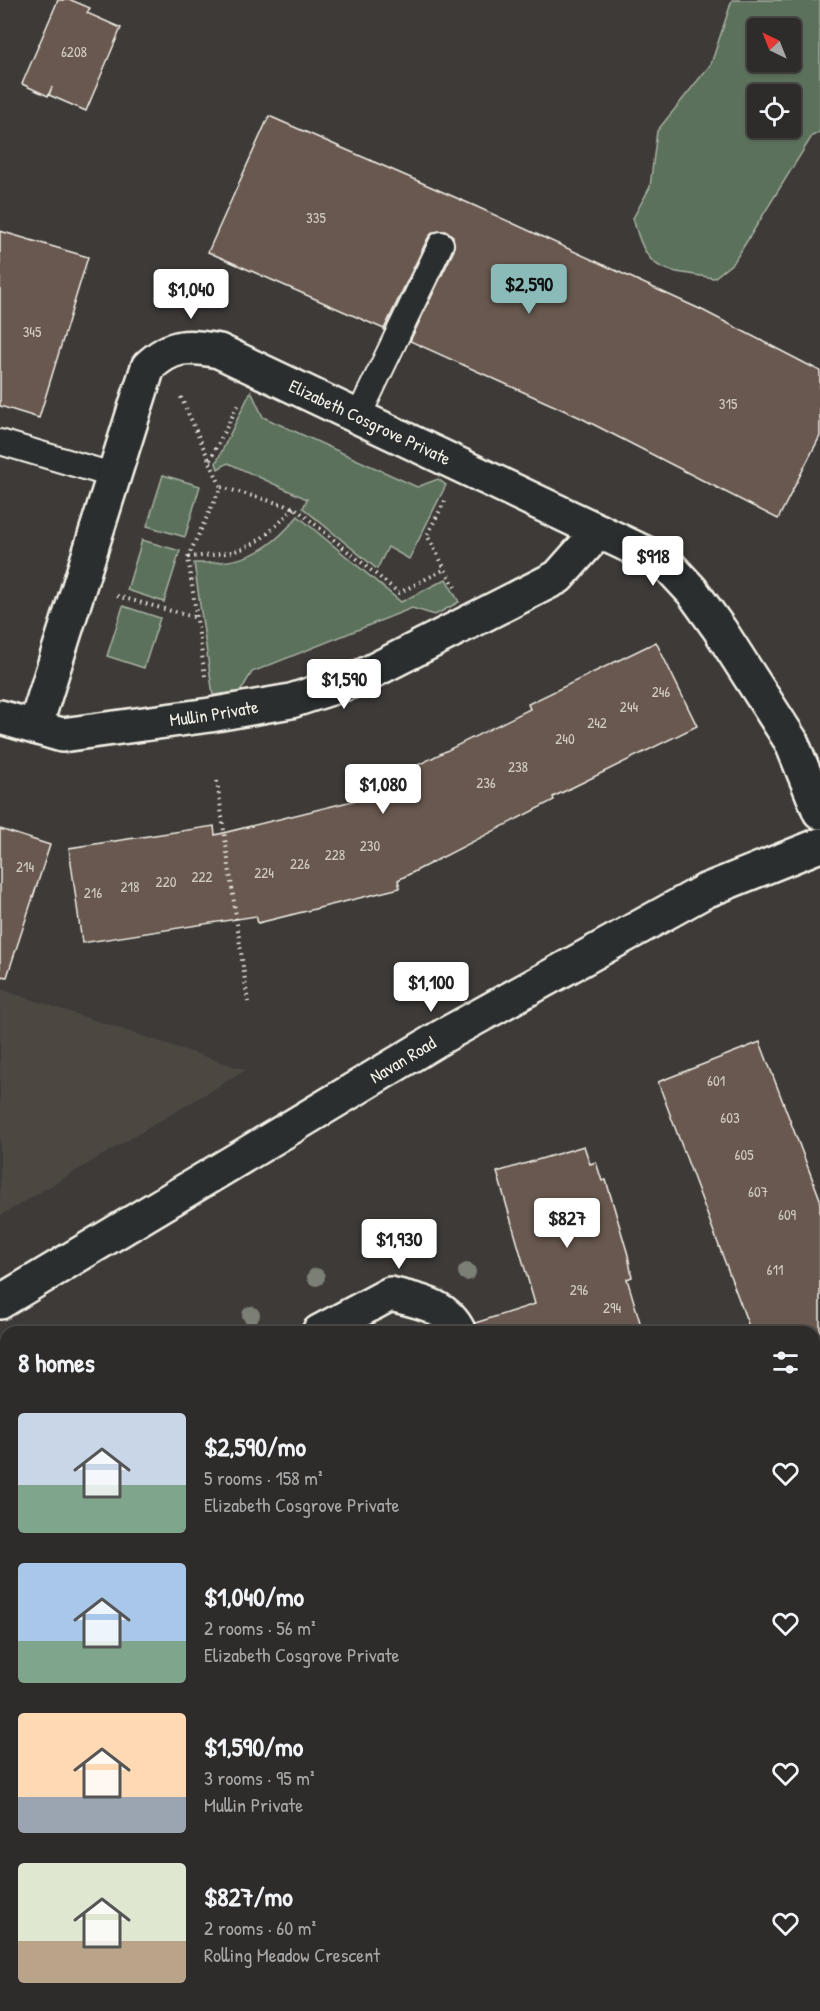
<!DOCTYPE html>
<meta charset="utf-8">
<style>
body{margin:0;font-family:"Patrick Hand",sans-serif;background:#363432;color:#f1f3f6;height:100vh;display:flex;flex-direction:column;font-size:22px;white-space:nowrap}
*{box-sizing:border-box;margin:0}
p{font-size:20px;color:#a7a7a8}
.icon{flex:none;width:33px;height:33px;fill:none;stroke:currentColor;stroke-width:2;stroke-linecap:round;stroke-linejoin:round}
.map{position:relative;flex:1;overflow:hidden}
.drawer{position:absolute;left:0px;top:1326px;width:820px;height:686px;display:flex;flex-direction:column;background:#2e2c2a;border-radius:18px 18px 0 0;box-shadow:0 2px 4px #0004,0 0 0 2px #494847}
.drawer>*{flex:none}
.needle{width:39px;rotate:317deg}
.fabs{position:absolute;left:747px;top:18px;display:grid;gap:12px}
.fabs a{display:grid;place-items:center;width:54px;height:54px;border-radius:6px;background:#2e2c2a;box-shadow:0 2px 4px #0004,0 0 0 2px #494847;font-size:30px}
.price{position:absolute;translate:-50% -51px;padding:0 14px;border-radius:6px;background:#fff;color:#222;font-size:20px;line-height:39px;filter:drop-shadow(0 2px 3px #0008)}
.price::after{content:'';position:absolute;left:50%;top:36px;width:18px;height:14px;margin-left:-9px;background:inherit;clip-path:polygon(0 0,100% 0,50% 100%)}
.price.current{background:#8bbbb9;color:#111}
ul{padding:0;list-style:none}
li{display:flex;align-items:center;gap:18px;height:150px;padding:0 18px}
li span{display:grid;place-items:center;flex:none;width:168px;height:120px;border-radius:6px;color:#555}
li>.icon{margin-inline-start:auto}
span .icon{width:72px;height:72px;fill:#fffc;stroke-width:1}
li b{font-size:26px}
h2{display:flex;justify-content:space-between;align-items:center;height:72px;padding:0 18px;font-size:26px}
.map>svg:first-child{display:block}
</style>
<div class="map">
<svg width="820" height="2011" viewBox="0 0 820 2011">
<rect width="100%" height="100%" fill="#3d3a38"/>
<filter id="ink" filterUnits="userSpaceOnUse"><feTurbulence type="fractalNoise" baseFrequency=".0167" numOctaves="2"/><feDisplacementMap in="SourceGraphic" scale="12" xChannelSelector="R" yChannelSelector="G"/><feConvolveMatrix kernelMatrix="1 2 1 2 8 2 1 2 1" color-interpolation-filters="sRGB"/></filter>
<g filter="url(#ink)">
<polygon fill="#4d4642" points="0,989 246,1070 0,1216"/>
<g fill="#5b715c" stroke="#a8b1a2" stroke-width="1.5" fill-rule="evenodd">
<path d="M732,0H820V132L812,136L734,262L714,278C661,269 648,275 633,218L650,187L657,131L711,64ZM758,28H790V62H758ZM758,94H790V128H758Z"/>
<polygon points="251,391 263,417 417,487 438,479 446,485 409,559 388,547 377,569 303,508 307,499 228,463 218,469 216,463"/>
<polygon points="163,475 200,486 185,537 147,526"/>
<path d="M298,516L401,602L446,579L459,602L435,615L412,608L252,672L240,692L213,695L194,563C242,564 267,554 298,516Z"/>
<polygon points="142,540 180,551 164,602 127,590"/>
<polygon points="123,606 160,618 144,668 107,656"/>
</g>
<g fill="#685850" stroke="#f4f1e8" stroke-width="1.5">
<polygon points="58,0 71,0 90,8 87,13 121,28 86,111 49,95 52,87 48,96 22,84"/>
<polygon points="269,116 475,206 702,310 820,371 820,436 778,519 579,417 410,341 454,250 453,236 447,231 433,232 428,238 384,329 208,252"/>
<polygon points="0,231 88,257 39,418 0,406"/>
<polygon points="656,642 697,726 553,797 554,800 398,880 400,888 258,923 256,916 82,943 69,848 214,826 215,835 389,792 384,782 530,709 528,704"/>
<polygon points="0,829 50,845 7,977 0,976"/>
<polygon points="760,1042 820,1199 820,1332 751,1332 658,1082"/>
<polygon points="584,1146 590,1164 596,1162 602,1181 606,1180 628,1255 632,1277 627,1279 643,1332 478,1332 475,1323 535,1304 497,1172"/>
</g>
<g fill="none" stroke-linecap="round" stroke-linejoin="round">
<g stroke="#f4f1e8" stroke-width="28">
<g id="lane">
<polyline points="358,417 441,244"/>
<polyline points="0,442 112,475"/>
</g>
</g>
<g stroke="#f4f1e8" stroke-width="38">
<g id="street">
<path id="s1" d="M0,717L62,735L210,715L291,701L355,680L558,577L599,531"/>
<path id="s2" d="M35,727L148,367C172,344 188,345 219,351L666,563L692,591L720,630L791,741L820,812"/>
<path d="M319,1332L390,1294C418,1301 446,1304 459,1332"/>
<polyline points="137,2006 138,2011"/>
<polyline points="607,2006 608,2011"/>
</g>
</g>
<g stroke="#f4f1e8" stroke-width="38">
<g id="secondary">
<path id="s3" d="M0,1302L443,1036L705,891L820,845"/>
</g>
</g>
<g stroke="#f4f1e8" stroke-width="4" stroke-dasharray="1.5 4.5" stroke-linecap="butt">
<polyline points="181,397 221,487"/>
<polyline points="210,460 239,403"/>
<polyline points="445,501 427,535 445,569"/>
<path d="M188,557C246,553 254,549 294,508"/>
<polyline points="117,596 197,618"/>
<polyline points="205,676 188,557 221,487 295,508 399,593 445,569 455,587"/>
<polyline points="217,781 248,1002"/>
</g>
<use href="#lane" stroke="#2a2d2e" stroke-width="24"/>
<use href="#street" stroke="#2a2d2e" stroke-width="33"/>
<use href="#secondary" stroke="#2a2d2e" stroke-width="33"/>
</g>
<g fill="#7c7f76">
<circle cx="373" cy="1246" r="9"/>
<circle cx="467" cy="1272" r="9"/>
<circle cx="316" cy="1277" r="9"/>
<circle cx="251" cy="1315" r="9"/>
</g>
</g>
<g text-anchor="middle" stroke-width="6" stroke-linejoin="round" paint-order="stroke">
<g font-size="15" fill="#d1cbc2">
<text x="74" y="57">6208</text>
<text x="316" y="223">335</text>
<text x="32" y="337">345</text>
<text x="728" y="409">315</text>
<text x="661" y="697">246</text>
<text x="629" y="712">244</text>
<text x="597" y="728">242</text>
<text x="565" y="744">240</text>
<text x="518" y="772">238</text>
<text x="486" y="788">236</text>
<text x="370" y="851">230</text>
<text x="335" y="860">228</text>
<text x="300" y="869">226</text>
<text x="25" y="872">214</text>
<text x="264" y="878">224</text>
<text x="202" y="882">222</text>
<text x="166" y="887">220</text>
<text x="130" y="892">218</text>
<text x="93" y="898">216</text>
<text x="716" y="1086">601</text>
<text x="730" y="1123">603</text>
<text x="744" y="1160">605</text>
<text x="758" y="1197">607</text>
<text x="787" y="1220">609</text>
<text x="775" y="1275">611</text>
<text x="579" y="1295">296</text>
<text x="612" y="1313">294</text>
</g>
<g font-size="18" fill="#f4f1e8" stroke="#2a2d2e">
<text dy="6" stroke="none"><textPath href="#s2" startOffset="621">Elizabeth Cosgrove Private</textPath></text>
<text dy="6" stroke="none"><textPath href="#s1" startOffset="218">Mullin Private</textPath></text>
<text dy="6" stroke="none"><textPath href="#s3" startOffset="470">Navan Road</textPath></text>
</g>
</g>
</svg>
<div class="fabs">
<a><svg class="needle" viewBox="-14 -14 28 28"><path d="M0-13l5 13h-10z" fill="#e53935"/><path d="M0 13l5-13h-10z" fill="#a7a7a8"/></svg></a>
<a><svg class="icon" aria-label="locate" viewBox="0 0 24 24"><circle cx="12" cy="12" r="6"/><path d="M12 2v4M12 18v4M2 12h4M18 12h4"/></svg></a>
</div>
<b class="price current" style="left:529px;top:315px">$2,590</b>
<b class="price" style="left:191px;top:320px">$1,040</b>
<b class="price" style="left:653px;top:587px">$918</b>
<b class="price" style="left:344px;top:710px">$1,590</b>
<b class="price" style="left:383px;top:815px">$1,080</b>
<b class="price" style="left:431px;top:1013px">$1,100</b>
<b class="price" style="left:567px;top:1249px">$827</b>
<b class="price" style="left:399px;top:1270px">$1,930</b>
<section class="drawer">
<h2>8 homes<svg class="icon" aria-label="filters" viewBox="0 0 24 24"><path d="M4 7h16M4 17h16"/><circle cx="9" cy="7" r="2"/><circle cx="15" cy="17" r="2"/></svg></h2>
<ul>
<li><span style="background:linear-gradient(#c9d6e8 60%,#7fa58c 0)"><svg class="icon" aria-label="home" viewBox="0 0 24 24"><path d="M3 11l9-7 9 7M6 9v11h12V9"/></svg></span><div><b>$2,590/mo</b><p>5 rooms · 158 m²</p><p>Elizabeth Cosgrove Private</p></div><svg class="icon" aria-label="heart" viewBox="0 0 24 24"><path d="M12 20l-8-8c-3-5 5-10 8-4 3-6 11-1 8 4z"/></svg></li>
<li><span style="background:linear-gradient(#a9c7e8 65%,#7fa58c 0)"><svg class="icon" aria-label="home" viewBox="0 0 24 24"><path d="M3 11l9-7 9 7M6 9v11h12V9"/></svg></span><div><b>$1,040/mo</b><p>2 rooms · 56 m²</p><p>Elizabeth Cosgrove Private</p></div><svg class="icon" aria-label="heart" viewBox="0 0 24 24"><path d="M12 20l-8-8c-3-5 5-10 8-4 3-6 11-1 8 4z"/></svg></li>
<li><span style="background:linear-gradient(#ffd9b3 70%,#9aa5b1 0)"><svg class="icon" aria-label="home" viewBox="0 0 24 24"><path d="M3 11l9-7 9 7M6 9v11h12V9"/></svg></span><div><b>$1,590/mo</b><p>3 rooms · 95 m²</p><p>Mullin Private</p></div><svg class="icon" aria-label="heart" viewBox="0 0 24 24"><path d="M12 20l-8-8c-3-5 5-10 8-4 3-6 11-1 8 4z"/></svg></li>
<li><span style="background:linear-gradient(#dfe7d0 65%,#b9a48a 0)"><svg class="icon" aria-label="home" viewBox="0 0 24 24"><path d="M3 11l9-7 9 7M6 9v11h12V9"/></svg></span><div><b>$827/mo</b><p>2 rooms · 60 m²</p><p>Rolling Meadow Crescent</p></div><svg class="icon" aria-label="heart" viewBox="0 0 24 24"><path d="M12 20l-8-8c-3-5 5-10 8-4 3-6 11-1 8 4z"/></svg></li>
</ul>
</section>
</div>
